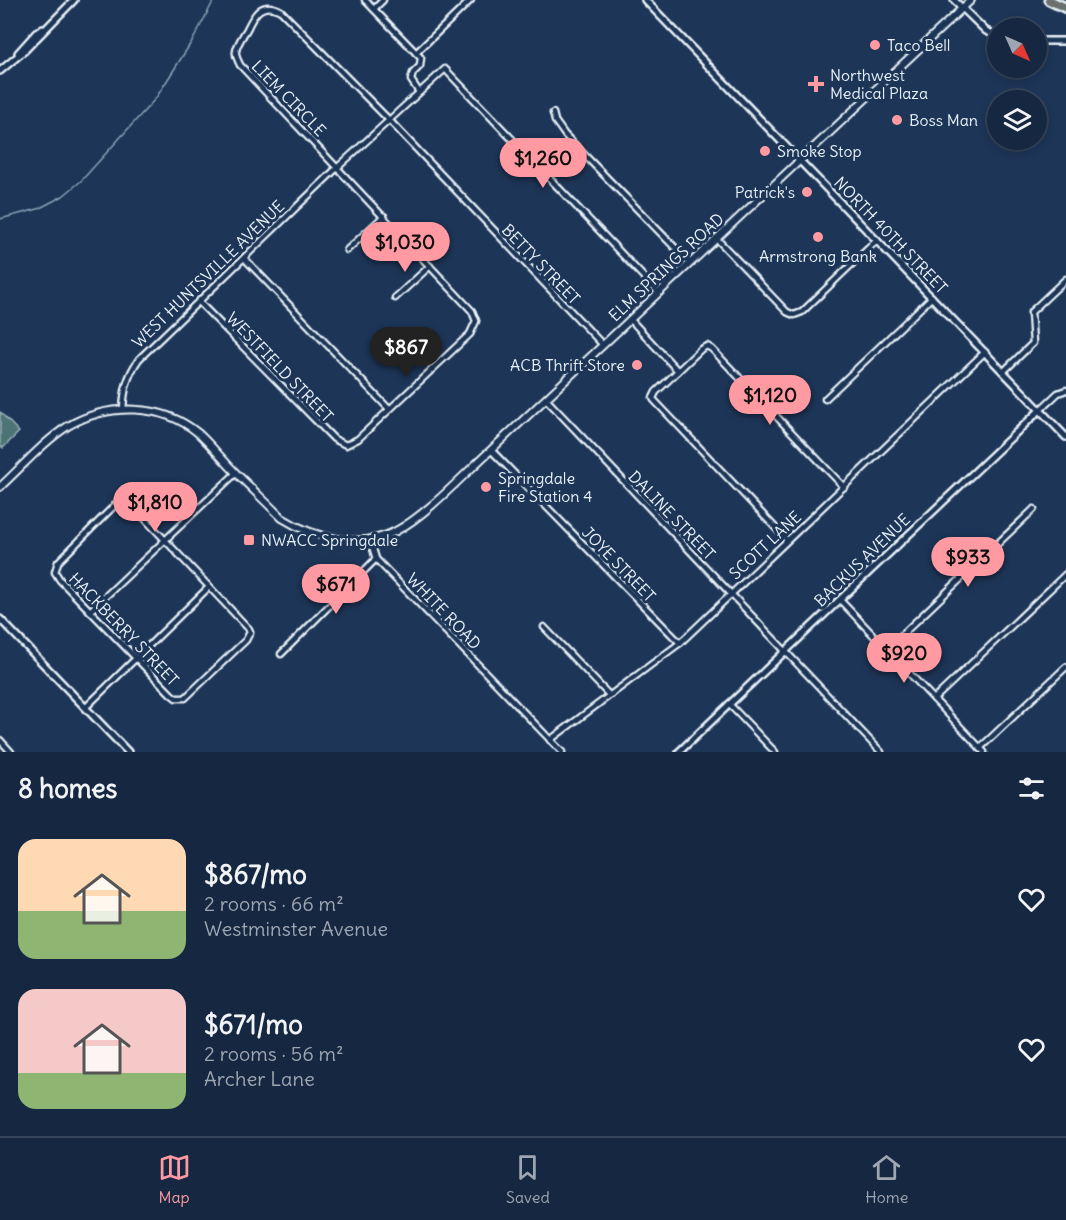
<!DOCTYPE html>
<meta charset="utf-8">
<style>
body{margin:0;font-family:Delius,sans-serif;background:#1f3048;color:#f1f3f6;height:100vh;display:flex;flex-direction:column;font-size:22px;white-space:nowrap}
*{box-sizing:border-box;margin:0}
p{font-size:20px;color:#9ea6b1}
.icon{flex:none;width:33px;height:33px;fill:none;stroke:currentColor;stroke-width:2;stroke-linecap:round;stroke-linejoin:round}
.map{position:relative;height:752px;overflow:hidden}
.panel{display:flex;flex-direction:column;background:#162841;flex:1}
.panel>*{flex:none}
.needle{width:39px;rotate:135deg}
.controls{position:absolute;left:987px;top:18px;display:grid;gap:12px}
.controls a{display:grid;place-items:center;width:60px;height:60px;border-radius:50%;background:#162841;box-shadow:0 3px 9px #0003,0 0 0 2px #35445a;font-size:30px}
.price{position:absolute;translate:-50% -51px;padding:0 14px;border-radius:21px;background:#ff9aa2;color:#111;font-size:20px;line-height:39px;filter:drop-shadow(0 2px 3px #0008)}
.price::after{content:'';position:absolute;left:50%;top:36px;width:18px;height:14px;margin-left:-9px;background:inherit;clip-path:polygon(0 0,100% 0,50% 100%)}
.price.current{background:#222;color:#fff}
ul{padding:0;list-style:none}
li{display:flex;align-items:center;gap:18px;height:150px;padding:0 18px}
li span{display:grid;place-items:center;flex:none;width:168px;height:120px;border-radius:18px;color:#555}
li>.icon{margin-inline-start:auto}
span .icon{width:72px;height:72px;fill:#fffc;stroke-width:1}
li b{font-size:26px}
h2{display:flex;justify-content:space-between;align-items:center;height:72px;padding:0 18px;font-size:26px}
.tab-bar{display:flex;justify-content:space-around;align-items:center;height:84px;border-top:2px solid #35445a;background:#162841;font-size:16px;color:#9ea6b1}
.tab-bar a{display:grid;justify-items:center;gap:3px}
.tab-bar .current{color:#ff9aa2}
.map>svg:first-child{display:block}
</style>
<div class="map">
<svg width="1066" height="752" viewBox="0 0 1066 752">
<rect width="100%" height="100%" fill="#1d3557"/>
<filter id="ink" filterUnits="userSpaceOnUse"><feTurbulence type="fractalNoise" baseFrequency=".0167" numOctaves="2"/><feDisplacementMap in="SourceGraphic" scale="12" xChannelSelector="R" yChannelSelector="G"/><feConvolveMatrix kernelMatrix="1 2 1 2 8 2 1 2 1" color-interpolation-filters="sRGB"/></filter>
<g filter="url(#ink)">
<polygon fill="#4d7376" stroke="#9ab2b7" stroke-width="1.5" points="0,412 19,432 3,448 0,445"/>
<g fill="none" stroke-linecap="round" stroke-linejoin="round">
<polyline stroke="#86a4b6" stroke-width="1.5" points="0,219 38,209 63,196 81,181 156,98 194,38 214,0"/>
<g stroke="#e8f1f8" stroke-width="9">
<g id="minor">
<polyline points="365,0 421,58 420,66 413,73 411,80 419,92"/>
<polyline points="374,9 383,0"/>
<polyline points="416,53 471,0"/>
<polyline points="553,113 555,121 565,135 690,263"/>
<polyline points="716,238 787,312 794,315 802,312 877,240"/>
<polyline points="347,250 384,216"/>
<polyline points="244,258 389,409"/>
<polyline points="395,298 430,266"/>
<path d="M199,302L334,439L346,445L358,439L470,334L476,321L472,311L240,65C238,60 235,57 236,51C237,44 243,36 247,29C254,14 262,0 281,11L389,120L603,345"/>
<polyline points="630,319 678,371"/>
<polyline points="1003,372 1033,343 1031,312 1066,279"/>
<polyline points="546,399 881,752"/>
<polyline points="825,399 932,297"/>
<path d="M123,410C124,390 127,376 139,359L338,167L445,69L659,293"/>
<polyline points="1040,410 1058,393 1066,390"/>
<polyline points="491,450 680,643"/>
<polygon points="123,502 132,505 249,629 250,632 246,640 185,698 176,698 171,694 60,580 55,572 58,562 115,505"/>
<polyline points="370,539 376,559 562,752"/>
<polyline points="787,540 654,400 653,398 656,392 701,349 707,346 712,349 844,487"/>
<polyline points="840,600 984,752"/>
<polyline points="90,611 236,473"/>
<polyline points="544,627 609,695"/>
<polyline points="887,649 1034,509"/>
<polyline points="281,654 376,559"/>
<polyline points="934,699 1066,574"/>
<polyline points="729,704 775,752"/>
<polyline points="86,707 209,587"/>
<polyline points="0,740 11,752"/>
<polyline points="550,740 680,643 985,352"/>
<polyline points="980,748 1066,667"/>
</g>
</g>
<g stroke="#e8f1f8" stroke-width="10">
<g id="tertiary">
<polyline points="645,0 1066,437"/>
<polyline points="954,0 986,31 998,36"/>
<polyline points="1036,41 1066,41"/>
<polyline points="18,53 36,33 43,29"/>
<polyline points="0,71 24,51 74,0"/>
<polyline points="0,619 128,752"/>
<polyline points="679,752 1040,410"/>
</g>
</g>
<g stroke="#e8f1f8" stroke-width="10">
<path id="secondary" d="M0,487C22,467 43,442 68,426C108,403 162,403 198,433C211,445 223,460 236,473C251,488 267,503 282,518C314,538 361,550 396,531C428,514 464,474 491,450L971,0"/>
</g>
<g stroke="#e8f1f8" stroke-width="13">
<polyline id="motorway" points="1049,0 1066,8"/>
</g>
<use href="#minor" stroke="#1d3557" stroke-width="4.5"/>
<use href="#tertiary" stroke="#1d3557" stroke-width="5"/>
<use href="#secondary" stroke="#1d3557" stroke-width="6"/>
<use href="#motorway" stroke="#6a716d" stroke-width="8"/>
</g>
</g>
<g fill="#ff9aa2" stroke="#1d3557" stroke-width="2">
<circle cx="875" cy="45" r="6"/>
<path d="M813 75h6v6h6v6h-6v6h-6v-6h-6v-6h6z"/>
<circle cx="897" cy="120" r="6"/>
<circle cx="765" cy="151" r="6"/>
<circle cx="807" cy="192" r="6"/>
<circle cx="818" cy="237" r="6"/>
<circle cx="637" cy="365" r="6"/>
<circle cx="486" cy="487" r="6"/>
<rect x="243" y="534" width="12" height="12" rx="3"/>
</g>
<g text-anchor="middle" stroke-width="6" stroke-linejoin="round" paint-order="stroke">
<g font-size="16" fill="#e8f1f8" stroke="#1d3557" text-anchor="start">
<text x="887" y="51">Taco Bell</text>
<text x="830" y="81">Northwest<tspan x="830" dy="18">Medical Plaza</tspan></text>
<text x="909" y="126">Boss Man</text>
<text x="777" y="157">Smoke Stop</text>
<text x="795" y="198" text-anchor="end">Patrick's</text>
<text x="818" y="262" text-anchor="middle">Armstrong Bank</text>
<text x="625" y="371" text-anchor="end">ACB Thrift Store</text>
<text x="498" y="484">Springdale<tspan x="498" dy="18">Fire Station 4</tspan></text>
<text x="261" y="546">NWACC Springdale</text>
</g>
<g font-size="16" fill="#e8f1f8" stroke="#1d3557">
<text transform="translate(289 98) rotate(46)" y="6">LIEM CIRCLE</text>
<text transform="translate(891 235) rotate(46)" y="6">NORTH 40TH STREET</text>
<text transform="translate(541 264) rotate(46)" y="6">BETTY STREET</text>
<text transform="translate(666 267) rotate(-43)" y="6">ELM SPRINGS ROAD</text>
<text transform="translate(208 274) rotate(-44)" y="6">WEST HUNTSVILLE AVENUE</text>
<text transform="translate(280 367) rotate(46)" y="6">WESTFIELD STREET</text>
<text transform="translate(672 515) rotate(46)" y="6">DALINE STREET</text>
<text transform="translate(765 545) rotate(-43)" y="6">SCOTT LANE</text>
<text transform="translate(862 560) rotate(-44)" y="6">BACKUS AVENUE</text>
<text transform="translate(619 564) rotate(46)" y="6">JOYE STREET</text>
<text transform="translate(444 611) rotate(46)" y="6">WHITE ROAD</text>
<text transform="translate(124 629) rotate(46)" y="6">HACKBERRY STREET</text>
</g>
</g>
</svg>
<div class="controls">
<a><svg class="needle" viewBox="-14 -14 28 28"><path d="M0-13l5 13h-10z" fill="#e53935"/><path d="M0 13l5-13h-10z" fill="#9ea6b1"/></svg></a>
<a><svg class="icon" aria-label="layers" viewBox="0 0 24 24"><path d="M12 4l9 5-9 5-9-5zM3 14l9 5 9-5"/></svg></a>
</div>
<b class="price" style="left:543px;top:189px">$1,260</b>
<b class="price" style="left:405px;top:273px">$1,030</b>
<b class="price current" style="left:406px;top:378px">$867</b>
<b class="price" style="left:770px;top:426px">$1,120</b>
<b class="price" style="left:155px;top:533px">$1,810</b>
<b class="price" style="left:968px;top:588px">$933</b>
<b class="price" style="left:336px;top:615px">$671</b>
<b class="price" style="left:904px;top:684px">$920</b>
</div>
<section class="panel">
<h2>8 homes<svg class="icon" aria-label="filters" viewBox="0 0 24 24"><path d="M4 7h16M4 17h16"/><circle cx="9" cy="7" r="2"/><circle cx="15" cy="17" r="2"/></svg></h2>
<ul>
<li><span style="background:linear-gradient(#ffd9b3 60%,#8fb573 0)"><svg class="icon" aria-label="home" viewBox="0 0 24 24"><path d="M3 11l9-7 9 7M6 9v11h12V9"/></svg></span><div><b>$867/mo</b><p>2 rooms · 66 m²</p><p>Westminster Avenue</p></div><svg class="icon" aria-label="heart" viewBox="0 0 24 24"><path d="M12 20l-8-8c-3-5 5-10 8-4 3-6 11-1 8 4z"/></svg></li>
<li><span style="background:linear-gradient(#f6c9c9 70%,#8fb573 0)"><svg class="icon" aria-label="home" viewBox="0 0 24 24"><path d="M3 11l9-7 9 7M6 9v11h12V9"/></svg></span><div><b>$671/mo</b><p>2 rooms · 56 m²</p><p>Archer Lane</p></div><svg class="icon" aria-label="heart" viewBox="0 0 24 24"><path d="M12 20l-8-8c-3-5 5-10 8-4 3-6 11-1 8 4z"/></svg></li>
</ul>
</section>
<nav class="tab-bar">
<a class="current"><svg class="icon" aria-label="map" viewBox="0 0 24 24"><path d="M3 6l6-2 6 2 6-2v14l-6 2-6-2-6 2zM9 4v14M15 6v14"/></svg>Map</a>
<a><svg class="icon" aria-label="saved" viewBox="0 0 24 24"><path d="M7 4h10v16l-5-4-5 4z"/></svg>Saved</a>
<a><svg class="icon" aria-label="home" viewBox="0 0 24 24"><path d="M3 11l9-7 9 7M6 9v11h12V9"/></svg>Home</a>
</nav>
